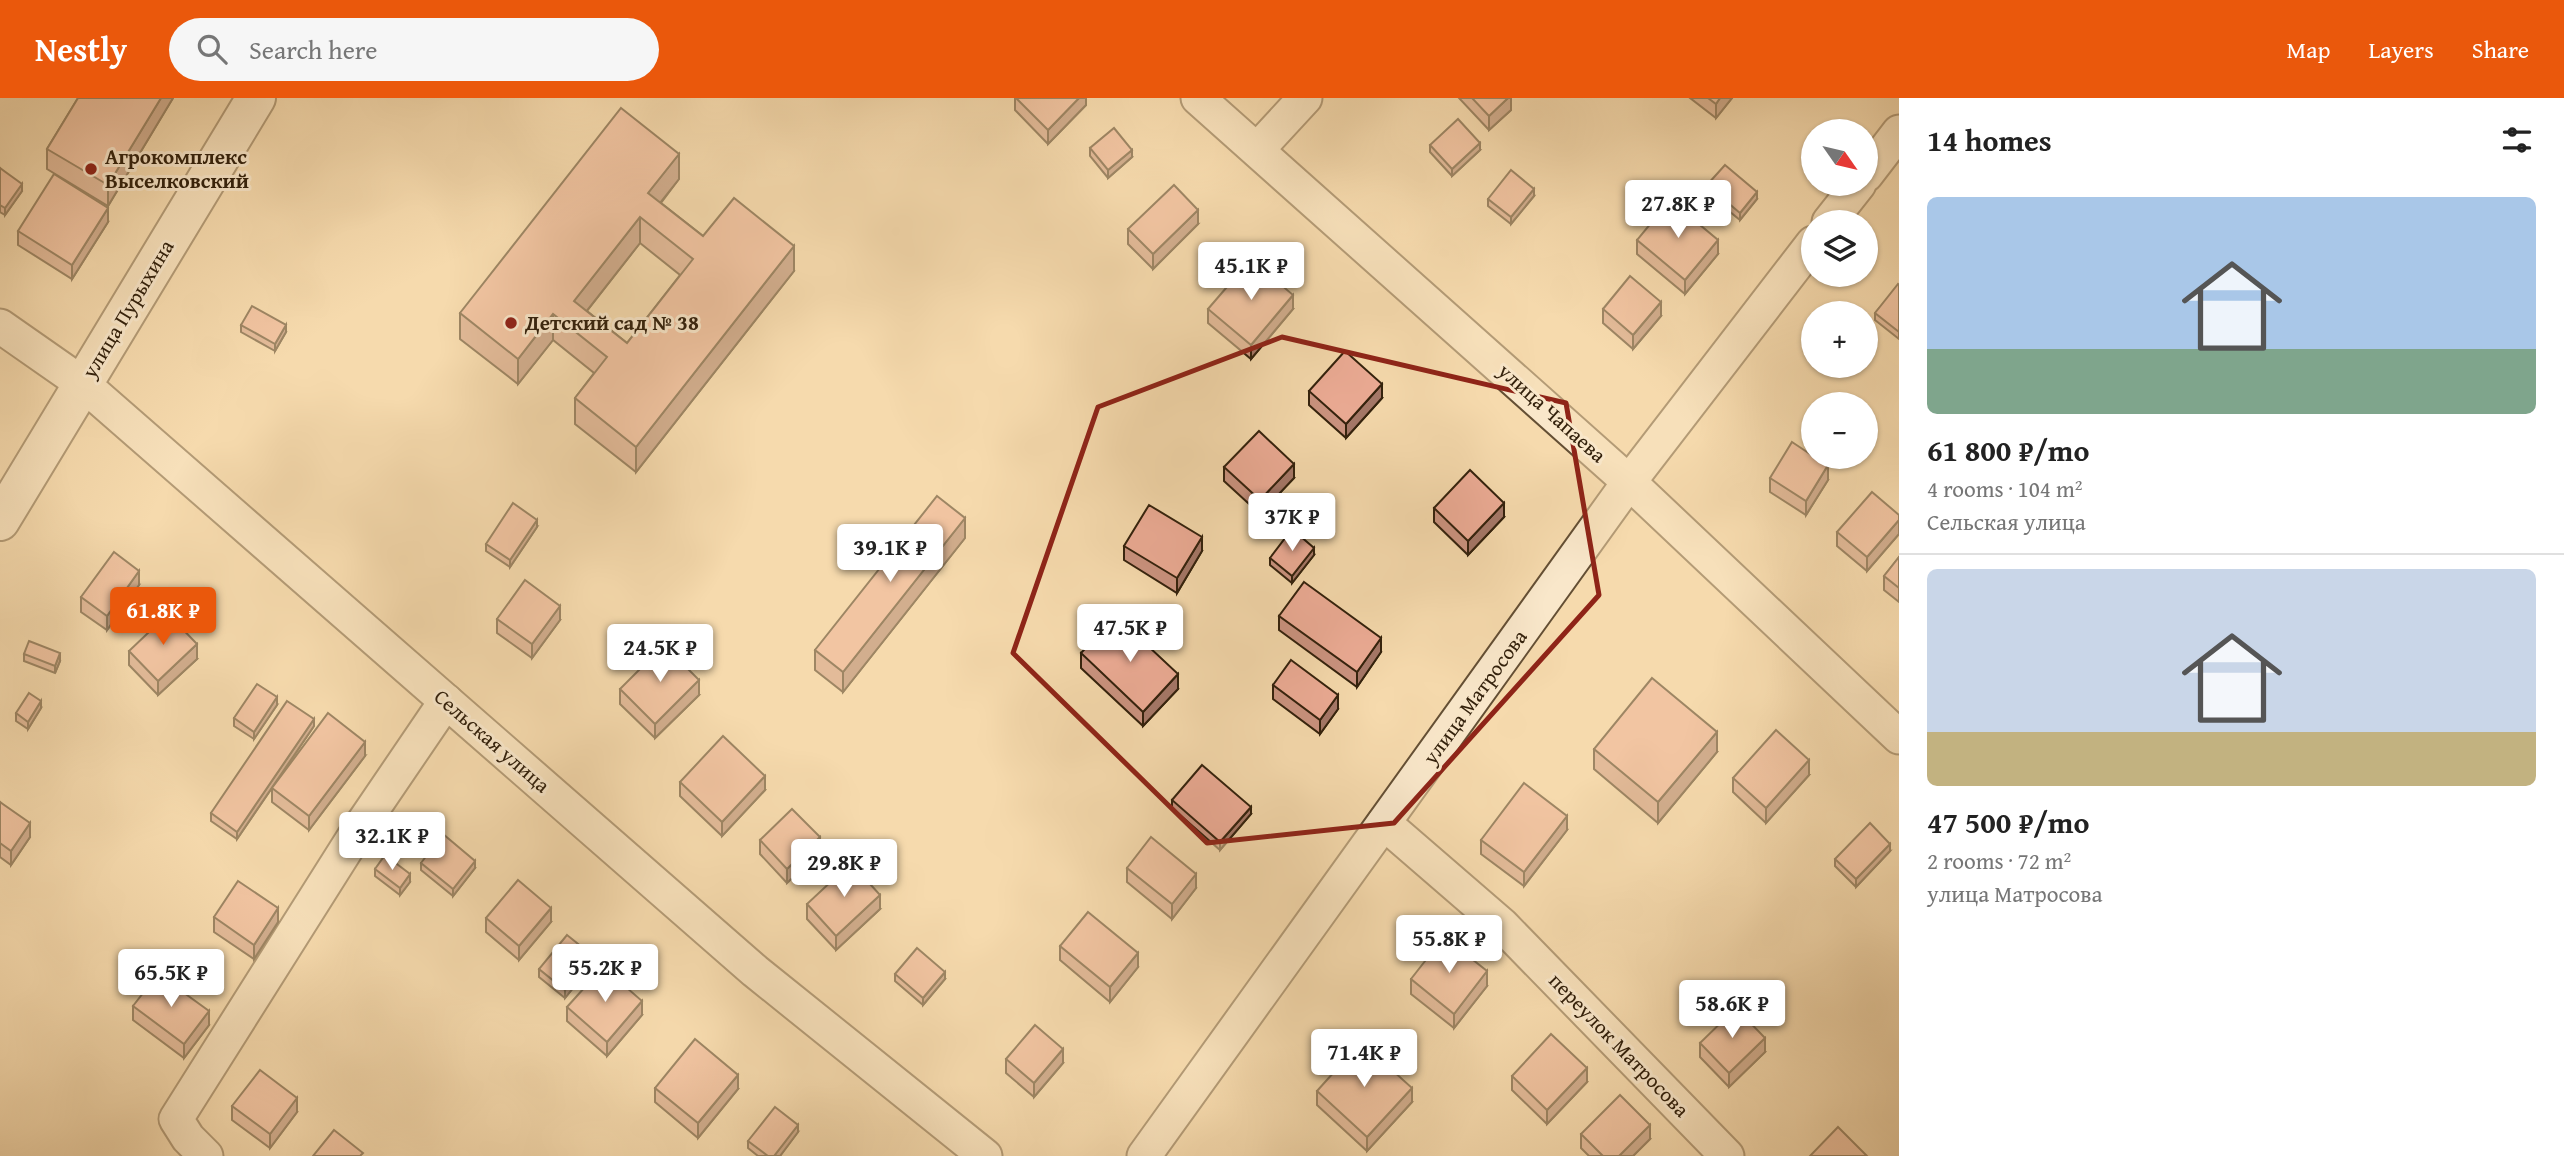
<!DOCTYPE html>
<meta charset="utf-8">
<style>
body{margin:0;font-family:"Gentium Book Plus",serif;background:#f6f6f6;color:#222;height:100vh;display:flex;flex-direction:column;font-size:26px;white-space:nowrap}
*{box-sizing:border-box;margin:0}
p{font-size:23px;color:#767676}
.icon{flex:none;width:38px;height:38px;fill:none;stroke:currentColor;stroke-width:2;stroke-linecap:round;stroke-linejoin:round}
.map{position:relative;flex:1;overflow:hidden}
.side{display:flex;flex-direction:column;background:#fff;width:665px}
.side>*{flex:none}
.needle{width:46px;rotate:124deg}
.fabs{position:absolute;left:1801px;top:21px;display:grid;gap:14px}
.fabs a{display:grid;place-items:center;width:77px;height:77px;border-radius:50%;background:#fff;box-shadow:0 2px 5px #0004;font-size:35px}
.price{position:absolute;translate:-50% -60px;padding:0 16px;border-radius:7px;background:#fff;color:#222;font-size:23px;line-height:46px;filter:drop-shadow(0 2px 4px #0008)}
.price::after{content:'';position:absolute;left:50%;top:42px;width:21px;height:16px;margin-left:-10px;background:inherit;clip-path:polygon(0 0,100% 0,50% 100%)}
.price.selected{background:#ea580c;color:#fff}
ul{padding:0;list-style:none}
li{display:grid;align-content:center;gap:14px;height:371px;padding:0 28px}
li+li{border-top:2px solid #e0e0e0}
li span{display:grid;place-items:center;height:217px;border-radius:10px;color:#555}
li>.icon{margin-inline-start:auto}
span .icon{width:126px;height:126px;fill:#fffc;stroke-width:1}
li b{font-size:30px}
h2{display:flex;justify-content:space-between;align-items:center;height:84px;padding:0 28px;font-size:30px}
header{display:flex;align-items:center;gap:42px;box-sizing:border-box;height:98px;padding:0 35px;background:#ea580c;color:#fff}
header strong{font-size:33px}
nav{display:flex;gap:38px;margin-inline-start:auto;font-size:24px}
.search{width:490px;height:63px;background:#f6f6f6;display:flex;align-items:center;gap:18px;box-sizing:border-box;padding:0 24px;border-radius:38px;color:#767676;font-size:26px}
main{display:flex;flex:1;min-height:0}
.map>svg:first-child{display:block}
</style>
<header>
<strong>Nestly</strong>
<div class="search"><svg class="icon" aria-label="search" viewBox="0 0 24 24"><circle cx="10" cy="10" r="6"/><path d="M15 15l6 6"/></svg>Search here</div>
<nav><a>Map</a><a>Layers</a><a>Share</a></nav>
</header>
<main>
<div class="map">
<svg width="1899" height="1058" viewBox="0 0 1899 1058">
<rect width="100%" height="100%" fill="#f6daad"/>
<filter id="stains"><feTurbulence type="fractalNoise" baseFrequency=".00286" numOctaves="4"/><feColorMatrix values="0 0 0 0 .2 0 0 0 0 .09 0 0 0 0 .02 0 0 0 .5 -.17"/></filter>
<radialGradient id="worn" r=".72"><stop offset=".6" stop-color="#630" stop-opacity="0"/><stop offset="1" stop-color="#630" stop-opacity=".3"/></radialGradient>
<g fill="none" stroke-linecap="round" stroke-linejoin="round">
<g stroke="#644f34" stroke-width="37">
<g id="minor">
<polyline points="1198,0 1629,384 1899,639"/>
<polyline points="1257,52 1305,0"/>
<polyline points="1866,77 1899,34"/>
<polyline points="1829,124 1859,86"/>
<polyline points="0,228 83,286 755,873 985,1058"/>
<polyline points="1384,725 1502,827 1727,1058"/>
<polyline points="206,1058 188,1040 176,1021 359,731 446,603"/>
<polyline points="1144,1058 1629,384 1813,145"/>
</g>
</g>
<g stroke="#644f34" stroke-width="42">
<polyline id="tertiary" points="0,423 256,0"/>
</g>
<use href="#minor" stroke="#f9e7ca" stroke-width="33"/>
<use href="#tertiary" stroke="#f9e7ca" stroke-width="38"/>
</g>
<g fill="#cc9481" stroke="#33210c" stroke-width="2" fill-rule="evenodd">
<polygon points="78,0 173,0 108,108 47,71 47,51"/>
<polygon points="1015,0 1086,0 1086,7 1048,46 1015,12"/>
<polygon points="1459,0 1511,0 1511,12 1489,32"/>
<polygon points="1690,0 1732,0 1716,20"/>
<polygon points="1430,47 1480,52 1452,78 1430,54"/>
<polygon points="1090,50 1132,59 1108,80 1090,58"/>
<polygon points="0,70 22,93 5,117 0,114"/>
<path d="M679,81L661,105L703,138L794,173L636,374L575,326V300L594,275L553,242L518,286L460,241V215ZM640,145L680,177L627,245L587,213Z"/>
<polygon points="1707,87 1757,101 1740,122 1707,95"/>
<polygon points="1534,98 1511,126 1488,108 1488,101"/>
<polygon points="108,124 72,181 18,147 18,133"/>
<polygon points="1198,126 1153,171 1128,146 1128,131"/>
<polygon points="1637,142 1718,156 1685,196 1637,156"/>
<polygon points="1899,187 1899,241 1875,222 1875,215"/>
<polygon points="1208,211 1293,211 1251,261 1208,225"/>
<polygon points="1603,211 1661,218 1633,251 1603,225"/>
<polygon points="241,227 286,234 275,253 241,234"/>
<polygon points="1309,293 1382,300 1346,340 1309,307"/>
<polygon points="1224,369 1294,380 1260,416 1224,383"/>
<polygon points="1770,380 1828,382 1806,417 1770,394"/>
<polygon points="1434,410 1504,419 1468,457 1434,424"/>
<polygon points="1899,417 1899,436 1867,473 1837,448 1837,434"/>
<polygon points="537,429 510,469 486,453 486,446"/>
<polygon points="965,440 843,594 815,572 815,552"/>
<polygon points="1124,448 1202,453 1177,495 1124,462"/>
<polygon points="1314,457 1292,485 1270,467 1270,460"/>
<polygon points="1899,459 1899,504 1884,492 1884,478"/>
<polygon points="139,487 107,532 81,514 81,499"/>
<polygon points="1279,518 1381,554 1357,589 1279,532"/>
<polygon points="497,521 560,522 532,560 497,535"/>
<polygon points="129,553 197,561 158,597 129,567"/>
<polygon points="1081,555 1178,591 1143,628 1081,570"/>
<polygon points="24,556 60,563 55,575 24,563"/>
<polygon points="1273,587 1338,611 1320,636 1273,601"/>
<polygon points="620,591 699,597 655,640 620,606"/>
<polygon points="277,607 254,641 234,628 234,620"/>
<polygon points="41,610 28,631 16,623 16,615"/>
<polygon points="314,628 274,687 365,658 309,732 272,704 272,690 237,741 211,723 211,715"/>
<polygon points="1594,651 1717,654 1658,725 1594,671"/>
<polygon points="1809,677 1766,725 1733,694 1733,680"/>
<polygon points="680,684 765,692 722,738 680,698"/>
<polygon points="1172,702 1251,716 1220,752 1172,710"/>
<polygon points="0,704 30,739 11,767 0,759"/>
<polygon points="1567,732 1524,788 1481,756 1481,742"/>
<polygon points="760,742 820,753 787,785 760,756"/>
<polygon points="1890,753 1856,789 1835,768 1835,761"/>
<polygon points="421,765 475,770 453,798 421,772"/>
<polygon points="1127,770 1196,790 1172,821 1127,784"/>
<polygon points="375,771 410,784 400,797 375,778"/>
<polygon points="807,806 880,811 836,852 807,821"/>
<polygon points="214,819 278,824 254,861 214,834"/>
<polygon points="486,820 551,824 519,862 486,834"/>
<polygon points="1060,848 1138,869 1110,904 1060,862"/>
<polygon points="593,865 565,900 539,879 539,871"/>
<polygon points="895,876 945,881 923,907 895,883"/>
<polygon points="1411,881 1487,888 1454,930 1411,896"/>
<polygon points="133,908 209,927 184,960 133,922"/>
<polygon points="567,909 642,917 607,958 567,923"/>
<polygon points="1700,945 1765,954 1729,989 1700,959"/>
<polygon points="1006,961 1063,965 1034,999 1006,975"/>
<polygon points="1512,978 1587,984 1547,1026 1512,992"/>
<polygon points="655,990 738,991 698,1040 655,1004"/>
<polygon points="1317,993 1412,1004 1367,1053 1317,1007"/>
<polygon points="232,1008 297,1014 270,1050 232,1022"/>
<polygon points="798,1034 780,1058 758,1058 748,1050 748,1043"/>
<polygon points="1581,1036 1650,1041 1633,1058 1589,1058 1581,1050"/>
</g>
<g fill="#a67869" stroke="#33210c" stroke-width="2">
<polygon points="161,0 173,0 108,108 108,87"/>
<polygon points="1079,0 1086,0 1086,7 1048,46 1048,32"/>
<polygon points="1508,0 1511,0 1511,12 1489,32 1489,18"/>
<polygon points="1720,0 1732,0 1716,20 1716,6"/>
<polygon points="1480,45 1480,52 1452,78 1452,71"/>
<polygon points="1132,52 1132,59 1108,80 1108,72"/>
<polygon points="679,56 679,81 648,120 648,95"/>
<polygon points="22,86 22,93 5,117 5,110"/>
<polygon points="1534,91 1534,98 1511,126 1511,119"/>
<polygon points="1757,94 1757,101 1740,122 1740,115"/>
<polygon points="108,110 108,124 72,181 72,167"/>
<polygon points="1198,112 1198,126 1153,171 1153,156"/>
<polygon points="640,119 640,145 574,229 574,203"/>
<polygon points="1718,142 1718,156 1685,196 1685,182"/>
<polygon points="794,148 794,173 636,374 636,349"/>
<polygon points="1293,197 1293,211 1251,261 1251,247"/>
<polygon points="1661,204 1661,218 1633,251 1633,237"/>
<polygon points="553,216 553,242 518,286 518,261"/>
<polygon points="286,227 286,234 275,253 275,246"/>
<polygon points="1382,286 1382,300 1346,340 1346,326"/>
<polygon points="1294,366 1294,380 1260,416 1260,402"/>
<polygon points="1828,367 1828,382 1806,417 1806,403"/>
<polygon points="1504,405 1504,419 1468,457 1468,443"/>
<polygon points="965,420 965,440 843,594 843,574"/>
<polygon points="537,422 537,429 510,469 510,462"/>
<polygon points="1899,422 1899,436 1867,473 1867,459"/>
<polygon points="1202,439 1202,453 1177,495 1177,480"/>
<polygon points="1314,450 1314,457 1292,485 1292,478"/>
<polygon points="139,473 139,487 107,532 107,518"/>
<polygon points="560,508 560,522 532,560 532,546"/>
<polygon points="1381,540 1381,554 1357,589 1357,574"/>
<polygon points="197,546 197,561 158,597 158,583"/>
<polygon points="60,555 60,563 55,575 55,568"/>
<polygon points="1178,576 1178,591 1143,628 1143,614"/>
<polygon points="699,582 699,597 655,640 655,626"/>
<polygon points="1338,597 1338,611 1320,636 1320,622"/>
<polygon points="277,599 277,607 254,641 254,634"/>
<polygon points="41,603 41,610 28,631 28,624"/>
<polygon points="314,621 314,628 237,741 237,734"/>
<polygon points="1717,634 1717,654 1658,725 1658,704"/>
<polygon points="365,644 365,658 309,732 309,718"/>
<polygon points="1809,662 1809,677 1766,725 1766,710"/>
<polygon points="765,678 765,692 722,738 722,724"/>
<polygon points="1251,709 1251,716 1220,752 1220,744"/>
<polygon points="1567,718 1567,732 1524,788 1524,774"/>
<polygon points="30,725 30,739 11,767 11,753"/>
<polygon points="820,739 820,753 787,785 787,771"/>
<polygon points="1890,746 1890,753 1856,789 1856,781"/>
<polygon points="475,763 475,770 453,798 453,791"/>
<polygon points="410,776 410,784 400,797 400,790"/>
<polygon points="1196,776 1196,790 1172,821 1172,806"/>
<polygon points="880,797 880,811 836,852 836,838"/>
<polygon points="278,810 278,824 254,861 254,847"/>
<polygon points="551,810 551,824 519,862 519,848"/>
<polygon points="1138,855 1138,869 1110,904 1110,889"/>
<polygon points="593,858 593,865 565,900 565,892"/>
<polygon points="1487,873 1487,888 1454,930 1454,916"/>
<polygon points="945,874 945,881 923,907 923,900"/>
<polygon points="642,903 642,917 607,958 607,944"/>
<polygon points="209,913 209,927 184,960 184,946"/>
<polygon points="1765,940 1765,954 1729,989 1729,975"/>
<polygon points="1063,951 1063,965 1034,999 1034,985"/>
<polygon points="1587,970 1587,984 1547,1026 1547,1012"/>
<polygon points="738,977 738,991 698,1040 698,1025"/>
<polygon points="1412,990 1412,1004 1367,1053 1367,1039"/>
<polygon points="297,1000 297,1014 270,1050 270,1036"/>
<polygon points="798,1027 798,1034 780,1058 774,1058"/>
<polygon points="1650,1027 1650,1041 1633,1058 1619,1058"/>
</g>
<g fill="#edac96" stroke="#33210c" stroke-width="2" fill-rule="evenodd">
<polygon points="78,0 161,0 108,87 47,51"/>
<polygon points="1016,0 1079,0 1048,32"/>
<polygon points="1472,0 1508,0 1489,18"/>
<polygon points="1708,0 1720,0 1716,6"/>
<path d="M621,10L679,56L648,95L703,138L734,100L794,148L636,349L575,300L607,259L553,216L518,261L460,215ZM640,119L693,161L627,245L574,203Z"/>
<polygon points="1458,21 1480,45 1452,71 1430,47"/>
<polygon points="1114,30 1132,52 1108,72 1090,50"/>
<polygon points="1725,67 1757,94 1740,115 1707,87"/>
<polygon points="0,70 22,86 5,110 0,107"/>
<polygon points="1511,72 1534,91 1511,119 1488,101"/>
<polygon points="54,76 108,110 72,167 18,133"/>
<polygon points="1174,87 1198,112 1153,156 1128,131"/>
<polygon points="1670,102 1718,142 1685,182 1637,142"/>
<polygon points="1251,161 1293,197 1251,247 1208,211"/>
<polygon points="1630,178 1661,204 1633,237 1603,211"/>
<polygon points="1898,186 1899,187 1899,234 1875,215"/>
<polygon points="252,208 286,227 275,246 241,227"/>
<polygon points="1345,253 1382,286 1346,326 1309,293"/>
<polygon points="1259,333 1294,366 1260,402 1224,369"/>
<polygon points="1792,344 1813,358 1813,359 1815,359 1828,367 1806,403 1770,380"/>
<polygon points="1470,372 1504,405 1468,443 1434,410"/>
<polygon points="1872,394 1899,417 1899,422 1867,459 1837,434"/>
<polygon points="937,398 965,420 843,574 815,552"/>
<polygon points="513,405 537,422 510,462 486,446"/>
<polygon points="1149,407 1202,439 1177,480 1124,448"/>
<polygon points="1292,431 1314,450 1292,478 1270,460"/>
<polygon points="114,454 139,473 107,518 81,499"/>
<polygon points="1899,459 1899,490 1884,478"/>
<polygon points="525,482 560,508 532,546 497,521"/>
<polygon points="1304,484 1381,540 1357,574 1279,518"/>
<polygon points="168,516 197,546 158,583 129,553"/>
<polygon points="1116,518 1178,576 1143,614 1081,555"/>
<polygon points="29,543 60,555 55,568 24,556"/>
<polygon points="664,547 699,582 655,626 620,591"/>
<polygon points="1291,562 1338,597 1320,622 1273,587"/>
<polygon points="1652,580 1717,634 1658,704 1594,651"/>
<polygon points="257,586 277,599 254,634 234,620"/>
<polygon points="29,595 41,603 28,624 16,615"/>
<polygon points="287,603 314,621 237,734 211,715"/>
<polygon points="328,615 365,644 309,718 272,690"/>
<polygon points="1776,632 1809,662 1766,710 1733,680"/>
<polygon points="723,638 765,678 722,724 680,684"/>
<polygon points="1202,667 1251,709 1220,744 1172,702"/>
<polygon points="1524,685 1567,718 1524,774 1481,742"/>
<polygon points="0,704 30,725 11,753 0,745"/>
<polygon points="792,711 820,739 787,771 760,742"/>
<polygon points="1870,725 1890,746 1856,781 1835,761"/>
<polygon points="443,736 475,763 453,791 421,765"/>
<polygon points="1151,739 1196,776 1172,806 1127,770"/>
<polygon points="385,757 410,776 400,790 375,771"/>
<polygon points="851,765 880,797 836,838 807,806"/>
<polygon points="518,782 551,810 519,848 486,820"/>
<polygon points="238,783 278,810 254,847 214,819"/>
<polygon points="1088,814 1138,855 1110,889 1060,848"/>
<polygon points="567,837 593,858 565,892 539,871"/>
<polygon points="1444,839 1487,873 1454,916 1411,881"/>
<polygon points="917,850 945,874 923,900 895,876"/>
<polygon points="603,869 642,903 607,944 567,909"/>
<polygon points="158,876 209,913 184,946 133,908"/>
<polygon points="1736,910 1765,940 1729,975 1700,945"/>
<polygon points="1035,927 1063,951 1034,985 1006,961"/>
<polygon points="1551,936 1587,970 1547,1012 1512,978"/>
<polygon points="695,941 738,977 698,1025 655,990"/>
<polygon points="1361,944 1412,990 1367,1039 1317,993"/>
<polygon points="260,972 297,1000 270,1036 232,1008"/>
<polygon points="1620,997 1650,1027 1619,1058 1603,1058 1581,1036"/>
<polygon points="775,1009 798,1027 774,1058 768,1058 748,1043"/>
<polygon points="1838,1029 1867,1058 1810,1058"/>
<polygon points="334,1032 363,1055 360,1058 313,1058"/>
</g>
<path d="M0 0H1899V1058H0ZM1282,239L1566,305L1599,497L1394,725L1207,745L1013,555L1098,309Z" fill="#f6daad" fill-opacity=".55" fill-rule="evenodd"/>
<path fill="none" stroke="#8f2418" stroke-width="5" stroke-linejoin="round" d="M1282,239L1566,305L1599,497L1394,725L1207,745L1013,555L1098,309Z"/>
<g fill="#8f2418" stroke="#f9e7ca" stroke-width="2.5">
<circle cx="91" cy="71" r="7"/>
<circle cx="511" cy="225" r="7"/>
</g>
<g text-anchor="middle" stroke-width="6" stroke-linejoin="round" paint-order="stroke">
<g font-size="21" font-weight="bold" fill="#33210c" stroke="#f9e7ca" text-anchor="start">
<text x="105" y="66">Агрокомплекс<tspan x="105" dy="24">Выселковский</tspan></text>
<text x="525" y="232">Детский сад № 38</text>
</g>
<g font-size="21" fill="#33210c" stroke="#f9e7ca">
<text transform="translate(128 211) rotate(-59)" y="7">улица Пурыхина</text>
<text transform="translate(1552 315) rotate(42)" y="7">улица Чапаева</text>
<text transform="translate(1475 599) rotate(-54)" y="7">улица Матросова</text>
<text transform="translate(492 643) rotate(41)" y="7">Сельская улица</text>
<text transform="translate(1619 947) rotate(46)" y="7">переулок Матросова</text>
</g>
</g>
<rect width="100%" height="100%" filter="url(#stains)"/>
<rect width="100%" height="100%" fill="url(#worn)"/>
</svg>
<div class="fabs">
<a><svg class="needle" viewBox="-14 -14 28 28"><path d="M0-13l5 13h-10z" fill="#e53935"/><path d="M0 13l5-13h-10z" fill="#767676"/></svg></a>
<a><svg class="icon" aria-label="layers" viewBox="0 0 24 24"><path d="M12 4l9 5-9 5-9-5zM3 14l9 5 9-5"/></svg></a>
<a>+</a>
<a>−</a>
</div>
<b class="price" style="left:1678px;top:142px">27.8K ₽</b>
<b class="price" style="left:1251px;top:204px">45.1K ₽</b>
<b class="price" style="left:1292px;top:455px">37K ₽</b>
<b class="price" style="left:890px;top:486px">39.1K ₽</b>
<b class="price selected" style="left:163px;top:549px">61.8K ₽</b>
<b class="price" style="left:1130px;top:566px">47.5K ₽</b>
<b class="price" style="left:660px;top:586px">24.5K ₽</b>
<b class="price" style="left:392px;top:774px">32.1K ₽</b>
<b class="price" style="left:844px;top:801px">29.8K ₽</b>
<b class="price" style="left:1449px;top:877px">55.8K ₽</b>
<b class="price" style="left:605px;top:906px">55.2K ₽</b>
<b class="price" style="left:171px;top:911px">65.5K ₽</b>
<b class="price" style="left:1732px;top:942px">58.6K ₽</b>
<b class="price" style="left:1364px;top:991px">71.4K ₽</b>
</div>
<section class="side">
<h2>14 homes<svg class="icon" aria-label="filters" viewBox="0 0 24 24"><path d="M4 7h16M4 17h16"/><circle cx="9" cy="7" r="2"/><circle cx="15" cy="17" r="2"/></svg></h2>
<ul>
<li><span style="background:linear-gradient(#a9c7e8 70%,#7fa58c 0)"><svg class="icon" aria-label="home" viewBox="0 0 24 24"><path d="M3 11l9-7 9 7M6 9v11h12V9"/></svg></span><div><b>61 800 ₽/mo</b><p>4 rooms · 104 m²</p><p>Сельская улица</p></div></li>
<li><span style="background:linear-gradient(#c9d6e8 75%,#c2b280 0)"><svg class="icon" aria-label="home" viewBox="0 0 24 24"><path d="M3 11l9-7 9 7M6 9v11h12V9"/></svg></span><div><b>47 500 ₽/mo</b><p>2 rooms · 72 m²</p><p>улица Матросова</p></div></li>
</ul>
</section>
</main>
